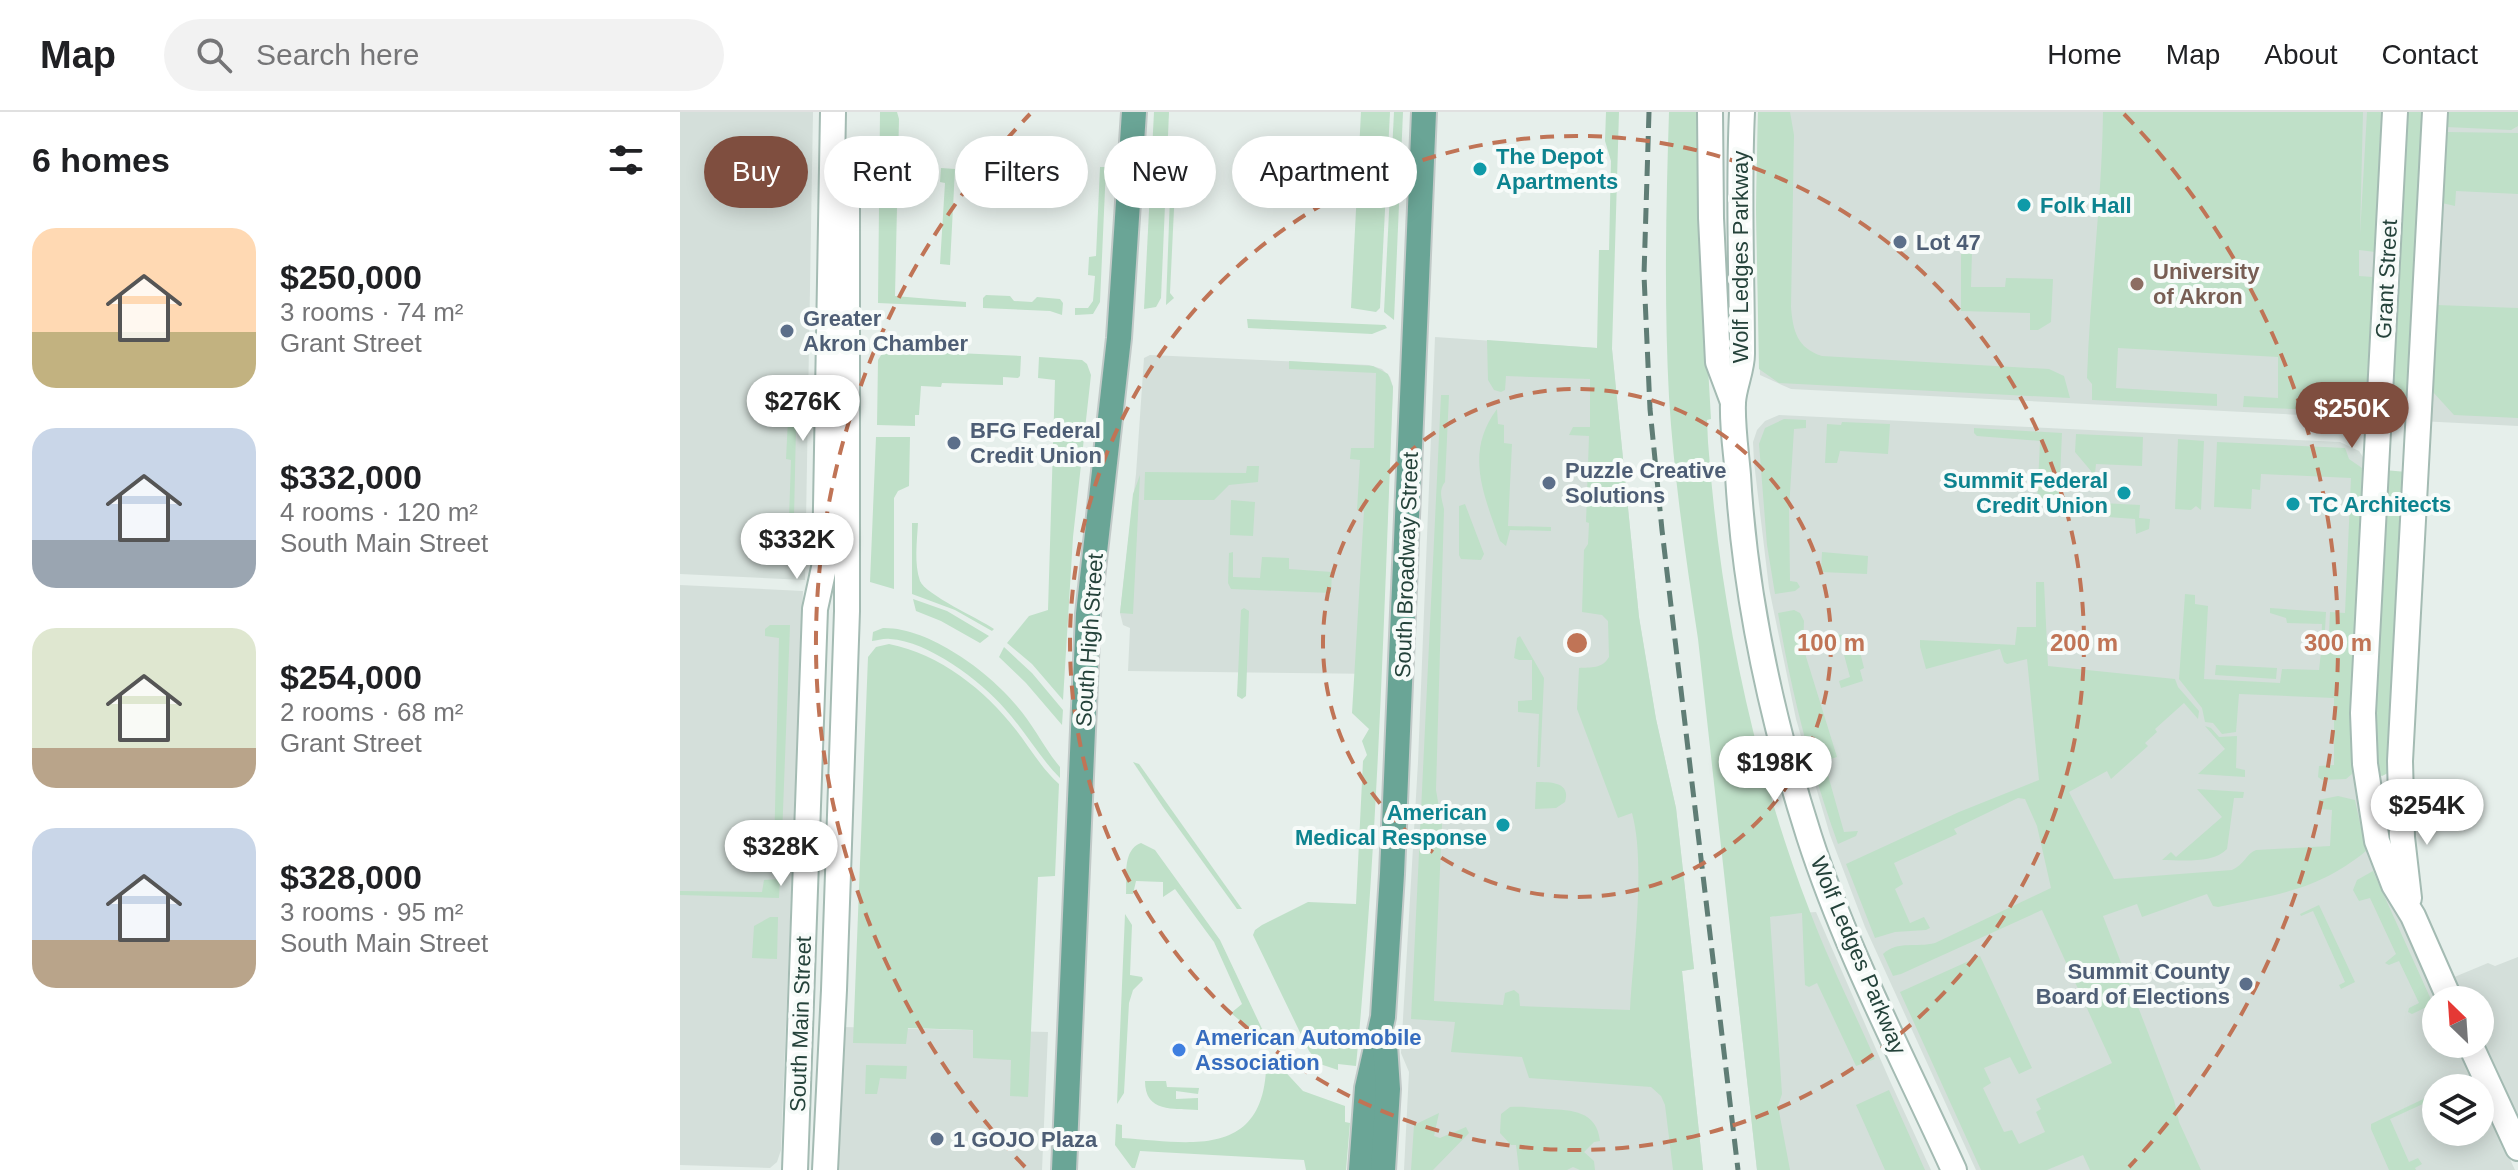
<!DOCTYPE html>
<meta charset="utf-8">
<style>
body{margin:0;font-family:Arial,sans-serif;background:#f2f2f2;color:#202124;height:100vh;display:flex;flex-direction:column;font-size:30px;white-space:nowrap}
*{box-sizing:border-box;margin:0}
p{font-size:26px;color:#757577}
.icon{flex:none;width:44px;height:44px;fill:none;stroke:currentColor;stroke-width:2;stroke-linecap:round;stroke-linejoin:round}
.map{position:relative;flex:1;overflow:hidden}
.sheet{display:flex;flex-direction:column;background:#fff;width:680px}
.sheet>*{flex:none}
.top-card{position:absolute;left:24px;top:24px;width:760px;height:72px;display:flex;gap:16px}
.needle{width:52px;rotate:335deg}
.fabs{position:absolute;left:1742px;top:874px;display:grid;gap:16px}
.fabs a{display:grid;place-items:center;width:72px;height:72px;border-radius:50%;background:#fff;box-shadow:0 4px 20px #0003;font-size:40px}
.price{position:absolute;translate:-50% -68px;padding:0 18px;border-radius:28px;background:#fff;color:#222;font-size:26px;line-height:52px;filter:drop-shadow(0 2px 4px #0008)}
.price::after{content:'';position:absolute;left:50%;top:48px;width:24px;height:18px;margin-left:-12px;background:inherit;clip-path:polygon(0 0,100% 0,50% 100%)}
.price.active{background:#7f4e3f;color:#fff}
ul{padding:0;list-style:none}
li{display:flex;align-items:center;gap:24px;height:200px;padding:0 32px}
li span{display:grid;place-items:center;flex:none;width:224px;height:160px;border-radius:24px;color:#555}
li>.icon{margin-inline-start:auto}
span .icon{width:96px;height:96px;fill:#fffc;stroke-width:1}
li b{font-size:34px}
h2{display:flex;justify-content:space-between;align-items:center;height:96px;padding:0 32px;font-size:34px}
.pill{padding:0 28px;border-radius:36px;background:#fff;box-shadow:0 4px 20px #0003;font-size:28px;line-height:72px}
.pill.active{background:#7f4e3f;color:#fff}
header{display:flex;align-items:center;gap:48px;box-sizing:border-box;height:112px;padding:0 40px;background:#fff;border-bottom:2px solid #e0e0e0}
header strong{font-size:38px}
nav{display:flex;gap:44px;margin-inline-start:auto;font-size:28px}
.search{width:560px;height:72px;background:#f2f2f2;display:flex;align-items:center;gap:20px;box-sizing:border-box;padding:0 28px;border-radius:44px;color:#757577;font-size:30px}
main{display:flex;flex:1;min-height:0}
.map>svg:first-child{display:block}
</style>
<header>
<strong>Map</strong>
<div class="search"><svg class="icon" aria-label="search" viewBox="0 0 24 24"><circle cx="10" cy="10" r="6"/><path d="M15 15l6 6"/></svg>Search here</div>
<nav><a>Home</a><a>Map</a><a>About</a><a>Contact</a></nav>
</header>
<main>
<section class="sheet">
<h2>6 homes<svg class="icon" aria-label="filters" viewBox="0 0 24 24"><path d="M4 7h16M4 17h16"/><circle cx="9" cy="7" r="2"/><circle cx="15" cy="17" r="2"/></svg></h2>
<ul>
<li><span style="background:linear-gradient(#ffd9b3 65%,#c2b280 0)"><svg class="icon" aria-label="home" viewBox="0 0 24 24"><path d="M3 11l9-7 9 7M6 9v11h12V9"/></svg></span><div><b>$250,000</b><p>3 rooms · 74 m²</p><p>Grant Street</p></div></li>
<li><span style="background:linear-gradient(#c9d6e8 70%,#9aa5b1 0)"><svg class="icon" aria-label="home" viewBox="0 0 24 24"><path d="M3 11l9-7 9 7M6 9v11h12V9"/></svg></span><div><b>$332,000</b><p>4 rooms · 120 m²</p><p>South Main Street</p></div></li>
<li><span style="background:linear-gradient(#dfe7d0 75%,#b9a48a 0)"><svg class="icon" aria-label="home" viewBox="0 0 24 24"><path d="M3 11l9-7 9 7M6 9v11h12V9"/></svg></span><div><b>$254,000</b><p>2 rooms · 68 m²</p><p>Grant Street</p></div></li>
<li><span style="background:linear-gradient(#c9d6e8 70%,#b9a48a 0)"><svg class="icon" aria-label="home" viewBox="0 0 24 24"><path d="M3 11l9-7 9 7M6 9v11h12V9"/></svg></span><div><b>$328,000</b><p>3 rooms · 95 m²</p><p>South Main Street</p></div></li>
</ul>
</section>
<div class="map">
<svg width="1838" height="1058" viewBox="0 0 1838 1058">
<rect width="100%" height="100%" fill="#e6efeb"/>
<g fill="#d4dfda">
<polygon points="0,0 133,0 125,468 0,462"/>
<polygon points="1078,0 1838,0 1838,314 1111,277 1080,263 1076,96"/>
<polygon points="755,225 932,237 959,505 976,607 996,696 1014,857 1002,859 1023,1058 724,1058 729,960 721,941 738,650"/>
<polygon points="470,243 689,253 702,257 710,265 713,275 701,562 448,559 450,516 443,513 440,501 456,362 464,246"/>
<polygon points="1099,303 1660,330 1679,339 1687,351 1700,764 1756,888 1756,932 1777,932 1797,976 1756,976 1756,1020 1800,1020 1800,983 1835,1058 1296,1058 1185,815 1150,723 1116,607 1089,476 1074,350 1073,330 1077,318 1085,309"/>
<polygon points="0,473 123,479 101,1038 97,1050 90,1056 0,1053"/>
<polygon points="1136,800 1210,969 1251,1058 1077,1058 1050,814 1104,802"/>
<polygon points="1838,845 1838,1008 1800,926 1800,888 1782,888 1772,866 1808,851 1815,854"/>
<polygon points="163,915 368,920 362,1058 157,1058"/>
</g>
<g fill="#bfe0c8">
<polygon points="200,0 217,0 219,7 215,184 286,190 286,195 198,191"/>
<polygon points="474,0 489,0 481,186 476,195 464,197"/>
<polygon points="681,0 710,0 700,196 696,200 671,196"/>
<polygon points="714,0 723,0 714,208 704,200"/>
<path d="M926,0H939L932,237L959,505L976,607L996,696L1014,857L1002,859L1023,1058H993L985,993L981,984L971,975L849,966L842,945L771,940L775,910L731,907L761,283H769L765,370C758,379 762,387 764,397L756,678L762,713L754,889L823,893L825,881L834,878L839,882L840,894L950,898C953,843 966,752 952,701L938,706L897,597L899,556C911,555 922,557 929,545L928,509L922,503L902,500L904,438L908,432L909,411L906,410L909,324L889,323L893,315H910V267L826,264L825,278L821,280L814,278L808,268L807,228L917,236L919,138H929L931,49L925,29Z"/>
<path d="M989,0H1018L1019,96L1031,307L1027,308L1028,330C1040,491 1071,646 1129,797C1148,848 1173,897 1195,947L1176,954L1137,871L1129,875L1125,873L1122,801L1090,805L1102,982L1098,994L1110,1058H1077L1018,527C1006,447 994,366 989,285C984,190 986,95 989,0Z"/>
<path d="M1078,0H1110L1114,23L1111,195C1113,219 1117,236 1142,244L1369,257L1384,264L1390,286L1099,271L1079,257L1076,96Z"/>
<path d="M1423,0H1683L1680,123L1687,0H1701L1695,140L1679,138V164L1693,165L1686,282L1675,286L1666,299L1563,295L1564,284L1598,286V245L1438,236L1436,276L1537,282V294L1412,288V272L1407,266C1410,177 1422,89 1423,0Z"/>
<polygon points="1723,0 1745,0 1730,286 1707,285"/>
<polygon points="1766,0 1838,0 1838,14 1831,18 1766,15"/>
<polygon points="1766,20 1838,21 1838,82 1776,79 1775,94 1762,91"/>
<polygon points="492,29 495,30 493,55 496,55 490,181 494,186 486,193"/>
<polygon points="420,55 426,55 420,190 413,202 395,203 395,196 408,196 413,189 415,164 408,163 409,145 416,144"/>
<polygon points="261,56 275,57 270,153 260,152 265,71 260,70"/>
<polygon points="1281,140 1292,140 1291,175 1325,175 1326,166 1373,167 1371,210 1358,218 1350,218 1350,201 1281,199"/>
<polygon points="306,183 330,184 334,189 352,190 357,185 380,187 383,191 382,203 370,199 303,196 303,186"/>
<polygon points="1757,193 1838,196 1838,306 1774,303 1753,280"/>
<polygon points="567,207 705,213 707,216 692,222 568,216"/>
<polygon points="210,238 341,244 340,264 338,266 323,265 323,273 262,271 261,275 241,274 239,303 235,303 235,314 197,313 198,248 203,240"/>
<polygon points="359,245 402,248 407,252 411,263 393,425 383,588 352,552 327,531 349,504 368,498 375,268 358,266"/>
<path d="M609,249L693,254L708,262L713,275C704,501 698,728 676,954L658,952V958L640,952L629,939L573,823L575,818L582,813L628,790L676,792L683,649L687,643L682,629L689,617L672,601L684,399L677,398L680,348L670,347L671,336H694L696,261L609,257Z"/>
<polygon points="110,268 117,269 114,406 109,406 111,348 106,347"/>
<path d="M817,297L818,312L824,313V331L832,332L828,414L871,415V419L830,418L826,434L820,429C804,383 784,341 817,297Z"/>
<polygon points="1104,307 1126,308 1126,316 1114,317 1109,397 1110,469 1117,470 1120,475 1115,479 1095,482 1087,433 1079,332 1085,316"/>
<polygon points="1162,310 1210,312 1208,342 1160,339 1157,351 1145,351 1147,312 1161,313"/>
<polygon points="1294,316 1382,321 1379,388 1372,392 1357,392 1360,329 1297,324 1294,321"/>
<polygon points="1396,322 1463,325 1462,354 1416,352 1414,371 1410,371 1411,359 1395,340"/>
<polygon points="196,325 230,325 229,374 218,379 214,386 214,477 190,470"/>
<polygon points="1498,327 1524,329 1521,398 1516,394 1511,398 1495,397"/>
<polygon points="1537,330 1665,336 1669,347 1682,356 1671,624 1672,662 1666,667 1642,668 1638,665 1639,654 1654,653 1654,586 1559,582 1556,620 1542,622 1533,611 1525,610 1522,596 1499,567 1505,482 1515,483 1515,492 1528,494 1524,567 1600,571 1602,557 1639,558 1641,540 1648,540 1650,500 1665,501 1671,366 1581,362 1580,378 1572,377 1571,397 1534,395"/>
<polygon points="567,354 579,354 578,370 549,373 534,388 464,388 465,360 566,361"/>
<polygon points="1704,358 1727,360 1710,660 1702,664 1695,661 1691,617"/>
<polygon points="460,363 453,502 440,501 453,382"/>
<polygon points="551,388 575,390 573,424 550,423"/>
<polygon points="1422,391 1460,393 1459,406 1470,407 1469,417 1456,422 1455,407 1414,404 1413,392"/>
<polygon points="785,392 804,442 801,448 781,447 779,443 779,394"/>
<path d="M232,411H238C237,429 234,452 240,469C246,483 298,506 314,517L312,519L275,498L232,482Z"/>
<polygon points="553,440 553,465 580,466 582,445 609,446 609,457 652,460 651,481 551,477 548,471 549,441"/>
<polygon points="1142,440 1188,444 1187,462 1141,460"/>
<path d="M1356,470H1364L1368,554L1495,567L1498,575L1519,599L1518,607L1504,591L1475,617L1477,620L1465,631L1468,634L1431,667L1427,659L1389,680L1434,767L1552,758C1564,753 1566,742 1576,738L1650,734L1652,698L1640,697L1638,688L1658,684L1675,688L1686,739C1637,779 1597,782 1538,795L1533,794L1527,782L1462,805L1457,792L1423,804L1494,988L1499,1010L1521,1058H1410L1403,1043L1367,1058H1301L1220,880L1300,844L1352,956L1339,962L1330,945L1304,956L1311,971L1303,976L1324,1020L1332,1018L1339,1032L1365,1020L1356,1000L1361,997L1356,987L1432,951L1362,798L1221,862L1213,864L1203,842C1218,828 1237,836 1255,831L1371,776L1357,714L1345,687L1338,686L1274,717L1277,722L1214,751L1223,772L1215,777L1230,811L1244,805L1250,816L1246,818L1215,820L1195,826L1166,752L1279,700L1359,668L1347,547L1327,552L1324,550L1320,537L1246,557L1240,535V528L1335,533L1337,515H1356Z"/>
<polygon points="233,487 267,499 309,524 300,531 261,509 236,499"/>
<polygon points="564,496 569,499 566,584 562,587 557,584 561,498"/>
<polygon points="1590,496 1646,500 1644,536 1641,536 1642,512 1607,511 1606,506 1590,501"/>
<path d="M1114,498L1120,501L1124,509L1123,535L1157,645L1144,649L1164,720L1178,719L1176,724L1158,732C1131,657 1111,579 1098,501Z"/>
<polygon points="90,513 110,513 101,752 83,751 80,748 82,742 94,741 99,526 85,524 85,517"/>
<path d="M203,516C248,515 308,559 336,593C353,612 364,636 380,655V666C359,645 345,619 325,597C301,569 248,529 210,527C204,526 197,529 192,529L193,520Z"/>
<polygon points="1142,521 1185,525 1185,534 1179,536 1184,556 1180,558 1183,569 1161,576 1159,569 1170,565 1160,528 1145,530"/>
<polygon points="840,524 864,566 860,655 857,655 859,602 838,600 838,589 852,588 852,548 839,548 834,546 837,526"/>
<path d="M209,532C260,542 305,578 336,618C350,636 362,657 379,672L375,764L358,765L348,985L330,984L331,948L293,946V918L228,916L226,932L173,931L188,545L196,535Z"/>
<polygon points="324,535 352,561 383,598 382,613 346,571 319,545"/>
<polygon points="1536,553 1597,556 1596,567 1535,563"/>
<polygon points="1525,614 1531,616 1539,625 1557,624 1556,656 1565,658 1565,665 1518,662 1545,637"/>
<polygon points="453,650 459,652 562,797 557,797 483,695"/>
<path d="M856,670C871,670 891,670 885,690L876,696L855,697Z"/>
<path d="M1517,677L1564,680L1563,686H1554L1547,737C1533,752 1501,748 1482,748L1491,740L1496,745L1542,705Z"/>
<path d="M461,731L475,738L540,828L584,921L573,920L551,901L562,892L534,830L495,777L483,785V770L456,769L453,782H446C447,765 442,738 461,731Z"/>
<polygon points="1693,759 1753,892 1732,902 1728,900 1729,896 1739,891 1719,849 1709,853 1705,851 1716,842 1690,786 1679,789 1673,778 1677,768"/>
<polygon points="100,767 99,786 0,783 0,779 82,780 84,768"/>
<polygon points="1639,793 1675,870 1661,877 1659,873 1665,870 1633,799 1621,804 1620,802"/>
<polygon points="445,802 452,813 450,863 462,865 463,868 453,878 449,891 444,981 437,992"/>
<polygon points="90,805 98,805 97,847 72,846 74,814"/>
<polygon points="186,953 227,954 226,967 200,966 197,982 185,982"/>
<path d="M599,953L623,979L665,994V1010L670,1011L666,1058H626L624,1048L460,1039L455,1056H452L435,1033L436,1012L442,1013V1026C506,1030 581,1048 586,958Z"/>
<path d="M465,969H486L487,975L519,976L518,982L496,979V987L518,986V998C493,996 465,1001 465,969Z"/>
<polygon points="1209,978 1245,1058 1205,1058 1176,993"/>
<polygon points="1756,981 1756,986 1710,1007 1729,1050 1738,1046 1742,1052 1735,1056 1736,1058 1709,1058 1691,1017 1691,1012"/>
<path d="M830,995C842,994 855,996 868,997C892,998 917,999 920,1029L914,1030L904,1040L914,1049L915,1058H900L893,1055L887,1058H839L836,1033H831L820,1021L821,1002Z"/>
<polygon points="759,1001 754,1024 760,1026 786,1015 789,1021 753,1058 731,1058 734,1013"/>
</g>
<g fill="none" stroke-linecap="round" stroke-linejoin="round">
<g stroke="#a4bbb3" stroke-width="28">
<g id="secondary">
<polyline points="1030,0 1031,106 1038,250 1053,290"/>
<path d="M1062,0C1058,81 1062,161 1062,242C1062,258 1054,274 1053,290C1052,314 1056,339 1058,363C1065,485 1092,608 1129,724C1166,839 1224,948 1274,1058"/>
<polyline points="1715,0 1683,601 1685,652 1697,729 1714,773 1733,804 1770,888"/>
<polyline points="1729,786 1722,725 1720,649 1755,0"/>
<polyline points="1790,932 1838,1036"/>
<polyline points="115,1058 135,497 145,451 153,0"/>
<polyline points="145,1058 154,878 167,499 167,97"/>
</g>
</g>
<g stroke="#c2cac8" stroke-width="28">
<g id="primary">
<polyline points="384,1058 408,502 439,226 454,0"/>
<polyline points="681,1058 687,976 703,905 712,762 744,0"/>
<polyline points="703,1058 708,977 705,933"/>
</g>
</g>
<use href="#secondary" stroke="#fff" stroke-width="24"/>
<use href="#primary" stroke="#6aa596" stroke-width="24"/>
<polyline stroke="#5f7d75" stroke-width="5" stroke-dasharray="16 8" stroke-linecap="butt" points="969,0 964,163 970,297 982,418 1058,1058"/>
</g>
<g fill="none" stroke="#c07456" stroke-width="4" stroke-dasharray="14 10">
<circle cx="897" cy="531" r="254"/>
<circle cx="897" cy="531" r="507"/>
<path d="M345 1055A761 761 0 0 1 350 2M1444 2A761 761 0 0 1 1449 1055"/>
</g>
<g fill="#0f9aa8" stroke="#f7fbf9" stroke-width="3">
<circle cx="800" cy="57" r="8"/>
<circle cx="1344" cy="93" r="8"/>
<circle cx="1444" cy="381" r="8"/>
<circle cx="1613" cy="392" r="8"/>
<circle cx="823" cy="713" r="8"/>
</g>
<g fill="#5c6f8a" stroke="#f7fbf9" stroke-width="3">
<circle cx="1220" cy="130" r="8"/>
<circle cx="107" cy="219" r="8"/>
<circle cx="274" cy="331" r="8"/>
<circle cx="869" cy="371" r="8"/>
<circle cx="1566" cy="872" r="8"/>
<circle cx="257" cy="1027" r="8"/>
</g>
<circle fill="#8d6e63" stroke="#f7fbf9" stroke-width="3" cx="1457" cy="172" r="8"/>
<circle fill="#3f7fe0" stroke="#f7fbf9" stroke-width="3" cx="499" cy="938" r="8"/>
<g text-anchor="middle" stroke-width="8" stroke-linejoin="round" paint-order="stroke">
<g font-size="22" font-weight="bold" fill="#0d838f" stroke="#f7fbf9" text-anchor="start">
<text x="816" y="52">The Depot<tspan x="816" dy="25">Apartments</tspan></text>
<text x="1360" y="101">Folk Hall</text>
<text x="1428" y="376" text-anchor="end">Summit Federal<tspan x="1428" dy="25">Credit Union</tspan></text>
<text x="1629" y="400">TC Architects</text>
<text x="807" y="708" text-anchor="end">American<tspan x="807" dy="25">Medical Response</tspan></text>
</g>
<g font-size="22" font-weight="bold" fill="#4e5e75" stroke="#f7fbf9" text-anchor="start">
<text x="1236" y="138">Lot 47</text>
<text x="123" y="214">Greater<tspan x="123" dy="25">Akron Chamber</tspan></text>
<text x="290" y="326">BFG Federal<tspan x="290" dy="25">Credit Union</tspan></text>
<text x="885" y="366">Puzzle Creative<tspan x="885" dy="25">Solutions</tspan></text>
<text x="1550" y="867" text-anchor="end">Summit County<tspan x="1550" dy="25">Board of Elections</tspan></text>
<text x="273" y="1035">1 GOJO Plaza</text>
</g>
<g font-size="22" fill="#24423a" stroke="#f7fbf9">
<text transform="translate(1060 145) rotate(-90)" y="8">Wolf Ledges Parkway</text>
<text transform="translate(1706 167) rotate(-87)" y="8">Grant Street</text>
<text transform="translate(726 453) rotate(-88)" y="8">South Broadway Street</text>
<text transform="translate(409 528) rotate(-86)" y="8">South High Street</text>
<text transform="translate(1179 843) rotate(67)" y="8">Wolf Ledges Parkway</text>
<text transform="translate(120 912) rotate(-88)" y="8">South Main Street</text>
</g>
<g font-size="22" font-weight="bold" fill="#785e54" stroke="#f7fbf9" text-anchor="start">
<text x="1473" y="167">University<tspan x="1473" dy="25">of Akron</tspan></text>
</g>
<g font-size="22" font-weight="bold" fill="#366cbe" stroke="#f7fbf9" text-anchor="start">
<text x="515" y="933">American Automobile<tspan x="515" dy="25">Association</tspan></text>
</g>
</g>
<circle cx="897" cy="531" r="12" fill="#c07456" stroke="#f7fbf9" stroke-width="4"/>
<g font-size="24" text-anchor="middle" font-weight="bold" fill="#c07456" stroke="#f7fbf9" stroke-width="8" stroke-linejoin="round" paint-order="stroke">
<text x="1151" y="539">100 m</text>
<text x="1404" y="539">200 m</text>
<text x="1658" y="539">300 m</text>
</g>
</svg>
<div class="fabs">
<a><svg class="needle" viewBox="-14 -14 28 28"><path d="M0-13l5 13h-10z" fill="#e53935"/><path d="M0 13l5-13h-10z" fill="#757577"/></svg></a>
<a><svg class="icon" aria-label="layers" viewBox="0 0 24 24"><path d="M12 4l9 5-9 5-9-5zM3 14l9 5 9-5"/></svg></a>
</div>
<b class="price" style="left:123px;top:331px">$276K</b>
<b class="price active" style="left:1672px;top:338px">$250K</b>
<b class="price" style="left:117px;top:469px">$332K</b>
<b class="price" style="left:1095px;top:692px">$198K</b>
<b class="price" style="left:1747px;top:735px">$254K</b>
<b class="price" style="left:101px;top:776px">$328K</b>
<div class="top-card">
<a class="pill active">Buy</a>
<a class="pill">Rent</a>
<a class="pill">Filters</a>
<a class="pill">New</a>
<a class="pill">Apartment</a>
</div>
</div>
</main>
